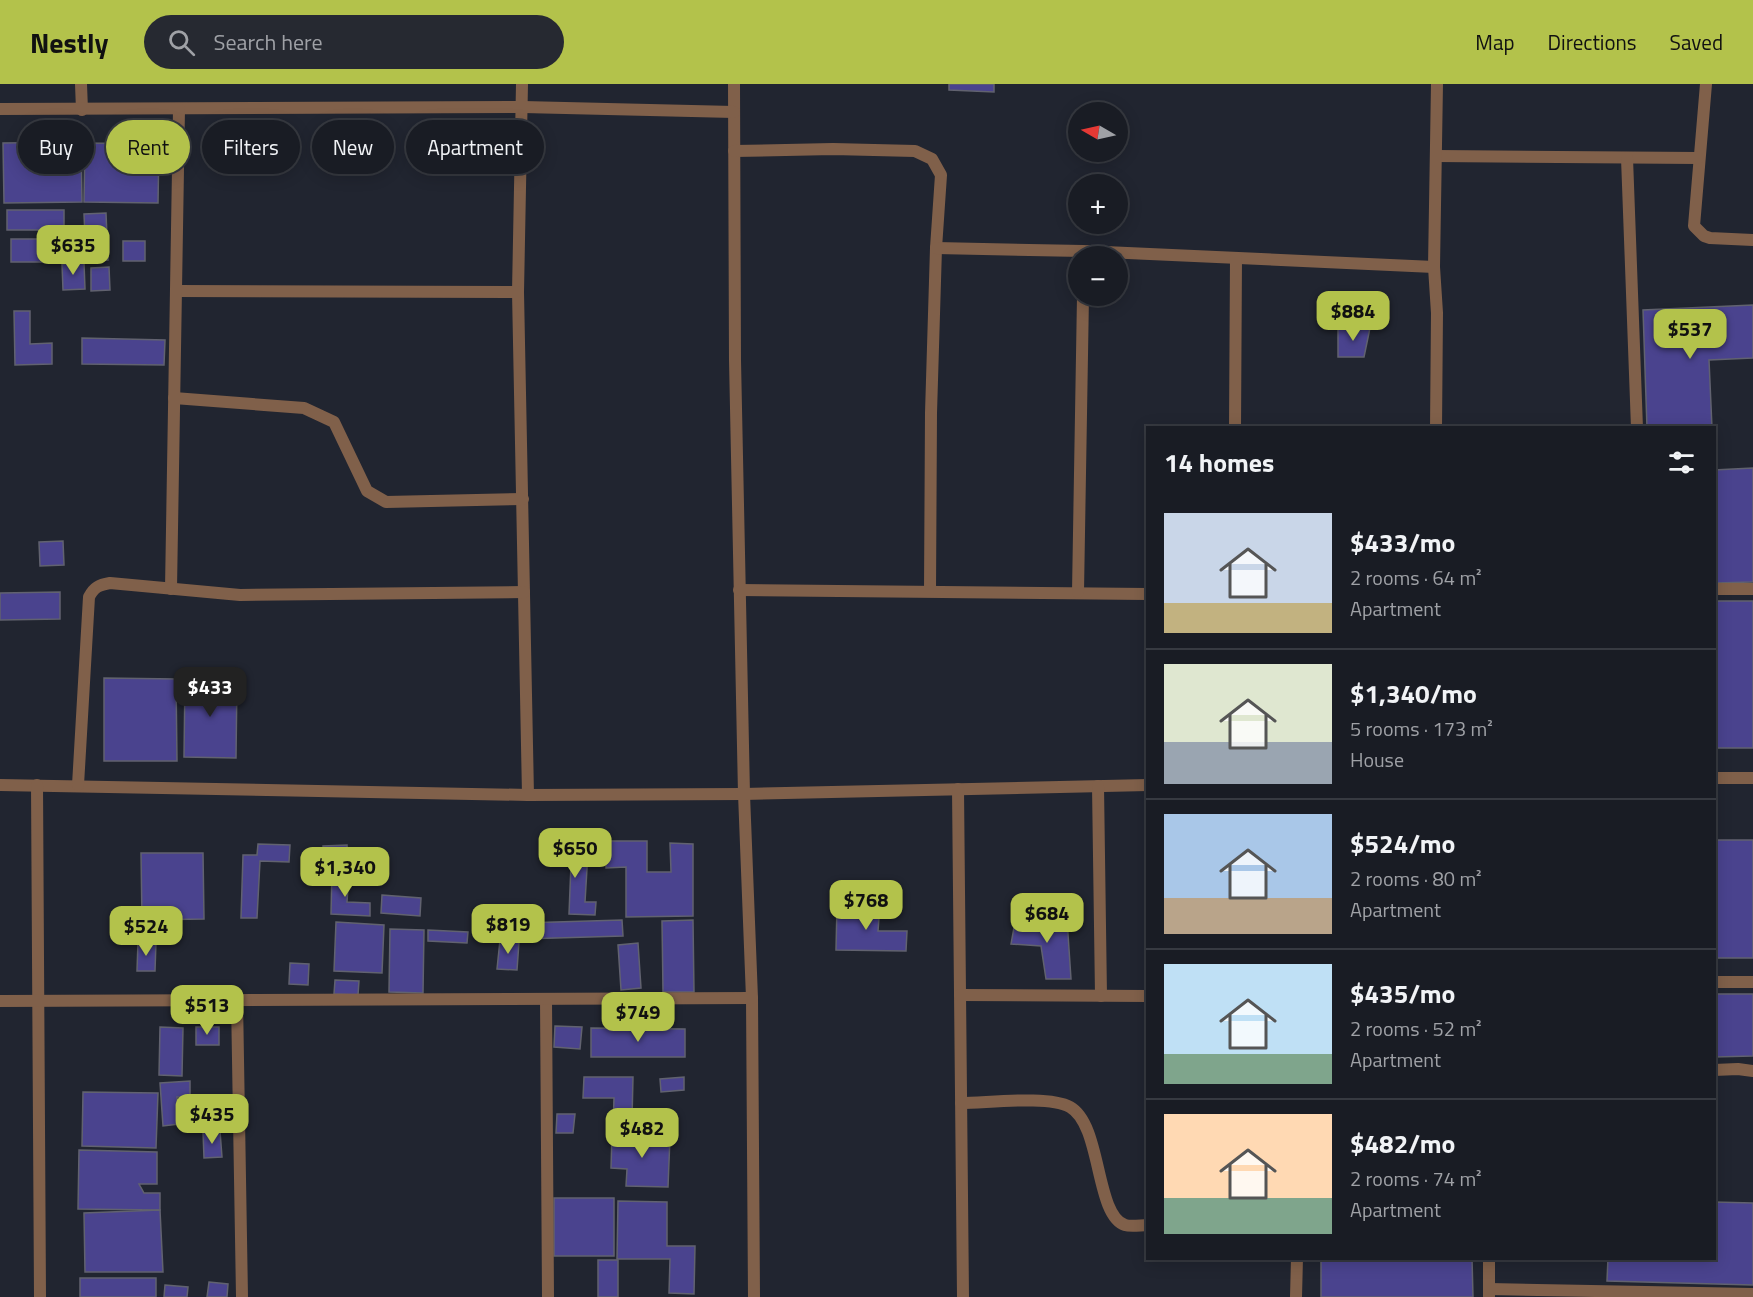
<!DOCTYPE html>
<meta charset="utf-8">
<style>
body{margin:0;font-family:"Titillium Web",sans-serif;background:#262931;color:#f1f3f6;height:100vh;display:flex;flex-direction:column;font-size:22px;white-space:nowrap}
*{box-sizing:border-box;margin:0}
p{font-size:20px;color:#9fa1a6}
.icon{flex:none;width:33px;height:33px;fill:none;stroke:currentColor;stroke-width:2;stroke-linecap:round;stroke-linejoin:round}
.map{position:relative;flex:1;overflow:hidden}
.sheet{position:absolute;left:1146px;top:342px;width:570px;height:834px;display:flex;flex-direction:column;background:#191c24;border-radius:0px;box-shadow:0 3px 15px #0003,0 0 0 2px #373a41}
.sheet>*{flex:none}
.banner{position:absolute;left:18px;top:36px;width:570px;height:54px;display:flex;gap:12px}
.needle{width:39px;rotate:279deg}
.tools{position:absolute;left:1068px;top:18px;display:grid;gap:12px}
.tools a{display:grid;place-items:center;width:60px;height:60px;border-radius:50%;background:#191c24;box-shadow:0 3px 15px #0003,0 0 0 2px #373a41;font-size:30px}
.price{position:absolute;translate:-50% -51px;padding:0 14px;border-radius:12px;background:#b3c24b;color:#111;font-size:20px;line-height:39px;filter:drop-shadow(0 2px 3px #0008)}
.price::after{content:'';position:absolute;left:50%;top:36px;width:18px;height:14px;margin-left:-9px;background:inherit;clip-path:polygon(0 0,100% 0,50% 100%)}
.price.active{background:#222;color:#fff}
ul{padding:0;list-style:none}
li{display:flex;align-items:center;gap:18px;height:150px;padding:0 18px}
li+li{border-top:2px solid #373a41}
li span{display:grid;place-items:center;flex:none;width:168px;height:120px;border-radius:0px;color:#555}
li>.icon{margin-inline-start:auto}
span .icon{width:72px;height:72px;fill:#fffc;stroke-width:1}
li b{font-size:26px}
h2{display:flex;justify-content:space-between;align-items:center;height:72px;padding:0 18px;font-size:26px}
.tag{padding:0 21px;border-radius:27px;background:#191c24;box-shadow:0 3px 15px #0003,0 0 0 2px #373a41;font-size:21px;line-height:54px}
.tag.active{background:#b3c24b;color:#111}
header{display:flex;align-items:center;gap:36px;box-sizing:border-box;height:84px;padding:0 30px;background:#b3c24b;color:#111}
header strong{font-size:28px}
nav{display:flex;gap:33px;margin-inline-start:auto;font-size:21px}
.search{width:420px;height:54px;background:#262931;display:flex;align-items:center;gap:15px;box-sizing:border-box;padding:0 21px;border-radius:33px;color:#9fa1a6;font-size:22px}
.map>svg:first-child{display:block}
</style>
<header>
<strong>Nestly</strong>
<div class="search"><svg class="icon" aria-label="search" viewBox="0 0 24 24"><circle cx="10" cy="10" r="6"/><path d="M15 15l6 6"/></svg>Search here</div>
<nav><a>Map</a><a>Directions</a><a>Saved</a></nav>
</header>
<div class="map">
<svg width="1753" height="1213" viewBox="0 0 1753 1213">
<rect width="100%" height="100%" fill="#212530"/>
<g fill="#4a438e" stroke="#61626f" stroke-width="1.5">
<polygon points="949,0 994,0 994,8 949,6"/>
<polygon points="81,58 82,118 4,119 3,59"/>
<polygon points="85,59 159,60 158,119 84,118"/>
<rect x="7" y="126" width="57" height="20"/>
<polygon points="106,129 108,176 86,177 84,130"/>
<polygon points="11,155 67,155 66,178 11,178"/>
<rect x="123" y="157" width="22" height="20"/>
<polygon points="84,179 85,205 63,206 62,180"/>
<polygon points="109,183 110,206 91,207 91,184"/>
<polygon points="1753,221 1753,274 1709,276 1712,344 1647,344 1643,226"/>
<polygon points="14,227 30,227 30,260 52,259 52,280 15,281"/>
<polygon points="1338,244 1370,244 1364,273 1338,273"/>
<polygon points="82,254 165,256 164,281 82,280"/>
<polygon points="1753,384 1753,498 1714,499 1714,386"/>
<polygon points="63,457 64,481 40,482 39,458"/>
<polygon points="60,508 60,535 0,536 0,509"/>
<rect x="1714" y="517" width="39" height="147"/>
<polygon points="104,594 176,595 177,677 104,677"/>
<polygon points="185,595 237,596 236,674 184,673"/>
<rect x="1714" y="756" width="39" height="118"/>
<polygon points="606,757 647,757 647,788 671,788 670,759 693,760 693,832 626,833 626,783 606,784"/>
<polygon points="258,760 290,761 289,778 260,777 257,834 241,834 243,771 257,771"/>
<polygon points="347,761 348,780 324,781 323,762"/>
<polygon points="545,766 588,768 585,818 596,818 595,831 569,830 571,780 544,779"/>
<polygon points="141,769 203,769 204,835 142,836"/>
<polygon points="332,788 349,788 347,818 370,819 370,832 331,830"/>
<polygon points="382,811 421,814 420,832 381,829"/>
<polygon points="880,821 878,847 907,847 906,867 836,866 837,822"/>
<polygon points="1067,835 1071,895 1046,895 1041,862 1011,860 1015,838"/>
<polygon points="622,836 623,852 522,855 522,839"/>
<polygon points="693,836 694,908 663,908 662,837"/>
<polygon points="336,838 384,841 382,889 334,887"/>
<polygon points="390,845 424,846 423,909 389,908"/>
<polygon points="428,846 468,848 467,859 428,857"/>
<polygon points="500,856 519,858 517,886 497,885"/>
<polygon points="138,858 156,858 155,887 137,887"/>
<polygon points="638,859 641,904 621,906 618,861"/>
<polygon points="290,879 309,880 308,901 289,900"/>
<polygon points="335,896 359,897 358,911 334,910"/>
<polygon points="1714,910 1753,910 1753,972 1714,973"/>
<polygon points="555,942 582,943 580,965 554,963"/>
<polygon points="160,943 183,944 182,992 159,991"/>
<rect x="196" y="943" width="23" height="18"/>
<polygon points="591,944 685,945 685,973 591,973"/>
<polygon points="584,993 633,993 632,1036 649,1036 649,1045 613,1044 614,1014 583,1014"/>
<polygon points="684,993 684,1006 661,1008 660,995"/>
<polygon points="190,997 190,1013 177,1013 179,1040 163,1042 160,999"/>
<polygon points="83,1008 158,1009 156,1064 82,1062"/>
<polygon points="557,1030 575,1030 573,1049 556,1049"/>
<polygon points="220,1047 222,1073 204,1074 203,1048"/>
<polygon points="612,1051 670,1053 668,1103 626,1102 627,1085 611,1084"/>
<polygon points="79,1066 157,1068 157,1100 139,1100 144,1109 160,1109 160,1126 78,1125"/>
<rect x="554" y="1114" width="60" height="58"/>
<polygon points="618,1117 667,1118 667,1162 695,1162 694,1210 669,1209 670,1175 617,1175"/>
<polygon points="1714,1118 1753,1119 1753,1201 1607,1197 1608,1174 1714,1174"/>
<polygon points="160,1126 163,1188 85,1188 84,1129"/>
<polygon points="1321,1174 1472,1174 1473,1213 1321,1213"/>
<rect x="598" y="1176" width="20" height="37"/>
<rect x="80" y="1194" width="76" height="19"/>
<polygon points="209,1198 228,1200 227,1213 207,1213"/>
<polygon points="165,1201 188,1203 187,1213 164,1213"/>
</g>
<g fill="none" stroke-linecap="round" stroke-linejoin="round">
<g stroke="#80604a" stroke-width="12">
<polyline points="81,0 82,26"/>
<polyline points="522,0 518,208 528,711"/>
<polyline points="734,0 735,276 744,710 752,914 754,1213"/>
<polyline points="1706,0 1694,142 1704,152 1710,154 1753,156"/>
<polyline points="0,25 523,23 734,28"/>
<polyline points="734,67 833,65 915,67 932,75 941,91 936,164 931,329 930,507"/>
<polyline points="1437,72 1698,74"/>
<polyline points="1627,74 1637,344"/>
<polyline points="936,164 1083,167 1434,183"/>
<polyline points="176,207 518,208"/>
<polyline points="174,314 304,324 334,338 367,407 386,418 523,415"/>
<polyline points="1235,344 1236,174"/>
<polyline points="1436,344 1437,229 1434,183 1437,0"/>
<polyline points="171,505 179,25"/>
<polyline points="1714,505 1753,505"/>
<polyline points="739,506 1148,510"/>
<polyline points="1078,508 1083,212"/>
<polyline points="1714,694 1753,694"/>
<polyline points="0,701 528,711 744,710 1148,701"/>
<polyline points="37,701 40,1213"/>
<path d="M78,701L89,513C94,503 99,501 110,499L240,511L524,508"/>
<polyline points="1098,702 1101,912"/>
<polyline points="958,705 963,1213"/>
<polyline points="1714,898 1753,898"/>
<polyline points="960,911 1148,912"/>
<polyline points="546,915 548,1213"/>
<polyline points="237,916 242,1213"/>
<polyline points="0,917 752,914"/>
<polyline points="1714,986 1738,985 1753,987"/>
<path d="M961,1019C987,1019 1049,1011 1070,1023C1102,1041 1095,1131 1125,1141C1131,1143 1141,1141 1148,1141"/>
<polyline points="1489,1205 1753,1210"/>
<polyline points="1489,1212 1489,1174"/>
<polyline points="1296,1213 1297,1174"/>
</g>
</g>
</svg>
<div class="tools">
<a><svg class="needle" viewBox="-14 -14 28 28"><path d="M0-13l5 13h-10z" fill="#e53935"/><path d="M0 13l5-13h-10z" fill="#9fa1a6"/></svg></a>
<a>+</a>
<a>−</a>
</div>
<b class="price" style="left:73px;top:192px">$635</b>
<b class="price" style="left:1353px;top:258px">$884</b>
<b class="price" style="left:1690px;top:276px">$537</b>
<b class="price active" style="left:210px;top:634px">$433</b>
<b class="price" style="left:575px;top:795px">$650</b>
<b class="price" style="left:345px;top:814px">$1,340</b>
<b class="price" style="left:866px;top:847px">$768</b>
<b class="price" style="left:1047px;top:860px">$684</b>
<b class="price" style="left:508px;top:871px">$819</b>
<b class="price" style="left:146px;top:873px">$524</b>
<b class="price" style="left:207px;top:952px">$513</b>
<b class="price" style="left:638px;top:959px">$749</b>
<b class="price" style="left:212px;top:1061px">$435</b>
<b class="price" style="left:642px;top:1075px">$482</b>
<div class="banner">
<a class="tag">Buy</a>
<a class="tag active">Rent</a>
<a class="tag">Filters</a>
<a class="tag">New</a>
<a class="tag">Apartment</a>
</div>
<section class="sheet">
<h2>14 homes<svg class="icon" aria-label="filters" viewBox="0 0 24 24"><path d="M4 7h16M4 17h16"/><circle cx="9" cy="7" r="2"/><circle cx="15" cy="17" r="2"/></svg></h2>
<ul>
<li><span style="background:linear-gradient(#c9d6e8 75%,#c2b280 0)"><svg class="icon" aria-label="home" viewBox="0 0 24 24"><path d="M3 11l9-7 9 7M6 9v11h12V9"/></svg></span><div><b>$433/mo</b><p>2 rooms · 64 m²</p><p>Apartment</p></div></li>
<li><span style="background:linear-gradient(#dfe7d0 65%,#9aa5b1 0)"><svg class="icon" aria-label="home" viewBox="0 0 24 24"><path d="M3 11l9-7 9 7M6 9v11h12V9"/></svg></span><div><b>$1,340/mo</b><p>5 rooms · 173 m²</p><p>House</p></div></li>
<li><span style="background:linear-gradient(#a9c7e8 70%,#b9a48a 0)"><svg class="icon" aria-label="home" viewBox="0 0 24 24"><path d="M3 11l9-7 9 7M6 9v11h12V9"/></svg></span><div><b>$524/mo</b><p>2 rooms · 80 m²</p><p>Apartment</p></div></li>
<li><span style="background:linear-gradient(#bfe0f5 75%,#7fa58c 0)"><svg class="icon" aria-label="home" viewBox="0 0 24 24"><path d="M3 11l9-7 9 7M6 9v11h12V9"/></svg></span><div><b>$435/mo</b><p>2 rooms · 52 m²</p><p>Apartment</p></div></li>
<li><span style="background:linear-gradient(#ffd9b3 70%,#7fa58c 0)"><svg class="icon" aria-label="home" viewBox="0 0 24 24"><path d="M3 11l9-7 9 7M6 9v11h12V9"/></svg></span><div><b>$482/mo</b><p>2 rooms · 74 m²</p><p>Apartment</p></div></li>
</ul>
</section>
</div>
